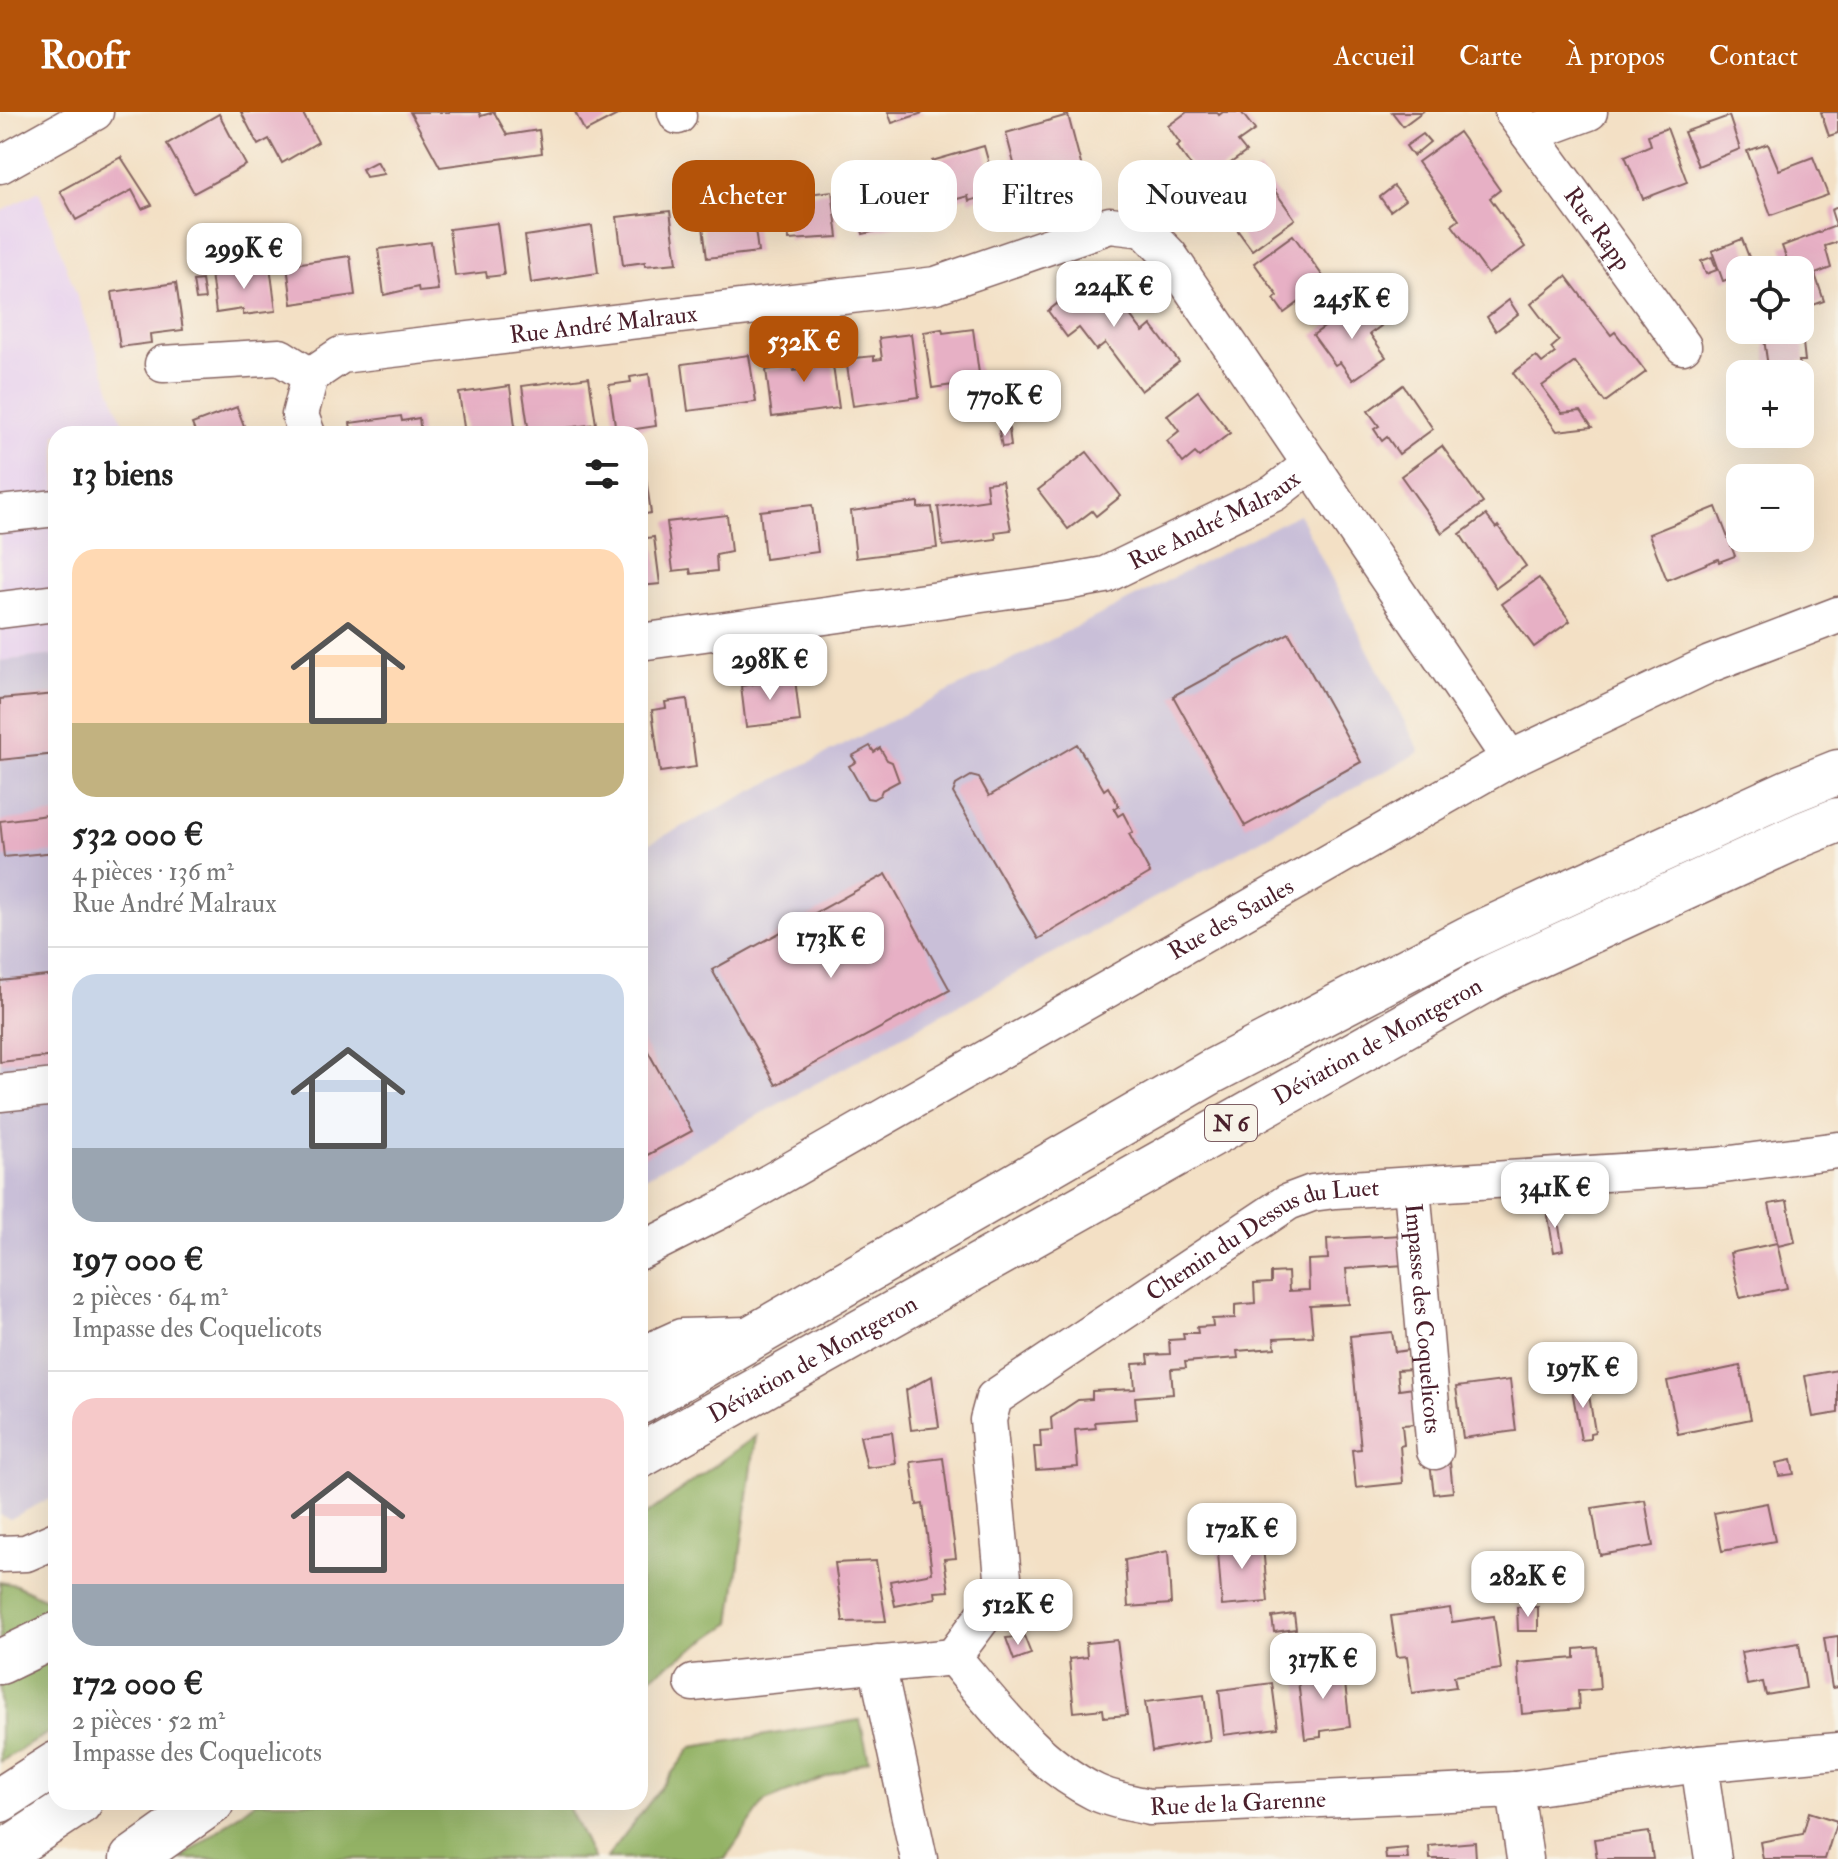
<!DOCTYPE html>
<html lang="fr">
<meta charset="utf-8">
<style>
body{margin:0;font-family:"IM FELL Double Pica",serif;background:#f6f6f6;color:#222;height:100vh;display:flex;flex-direction:column;font-size:30px;white-space:nowrap}
*{box-sizing:border-box;margin:0}
p{font-size:26px;color:#767676}
.icon{flex:none;width:44px;height:44px;fill:none;stroke:currentColor;stroke-width:2;stroke-linecap:round;stroke-linejoin:round}
.map{position:relative;flex:1;overflow:hidden}
.sheet{position:absolute;left:48px;top:314px;width:600px;height:1384px;display:flex;flex-direction:column;background:#fff;border-radius:24px;box-shadow:0 8px 32px #0002}
.sheet>*{flex:none}
.banner{position:absolute;left:672px;top:48px;width:760px;height:72px;display:flex;gap:16px}
.controls{position:absolute;left:1726px;top:144px;display:grid;gap:16px}
.controls a{display:grid;place-items:center;width:88px;height:88px;border-radius:16px;background:#fff;box-shadow:0 8px 32px #0002;font-size:40px}
.price{position:absolute;translate:-50% -68px;padding:0 18px;border-radius:16px;background:#fff;color:#222;font-size:26px;line-height:52px;filter:drop-shadow(0 2px 4px #0008)}
.price::after{content:'';position:absolute;left:50%;top:48px;width:24px;height:18px;margin-left:-12px;background:inherit;clip-path:polygon(0 0,100% 0,50% 100%)}
.price.selected{background:#b45309;color:#fff}
ul{padding:0;list-style:none}
li{display:grid;align-content:center;gap:16px;height:424px;padding:0 24px}
li+li{border-top:2px solid #e0e0e0}
li span{display:grid;place-items:center;height:248px;border-radius:24px;color:#555}
li>.icon{margin-inline-start:auto}
span .icon{width:144px;height:144px;fill:#fffc;stroke-width:1}
li b{font-size:34px}
h2{display:flex;justify-content:space-between;align-items:center;height:96px;padding:0 24px;font-size:34px}
.tag{padding:0 28px;border-radius:24px;background:#fff;box-shadow:0 8px 32px #0002;font-size:28px;line-height:72px}
.tag.selected{background:#b45309;color:#fff}
header{display:flex;align-items:center;gap:48px;box-sizing:border-box;height:112px;padding:0 40px;background:#b45309;color:#fff}
header strong{font-size:38px}
nav{display:flex;gap:44px;margin-inline-start:auto;font-size:28px}
.map>svg:first-child{display:block}
</style>
<header>
<strong>Roofr</strong>
<nav><a>Accueil</a><a>Carte</a><a>À propos</a><a>Contact</a></nav>
</header>
<div class="map">
<svg width="1838" height="1747" viewBox="0 0 1838 1747">
<rect width="100%" height="100%" fill="#f7f3e8"/>
<filter id="ink" filterUnits="userSpaceOnUse"><feTurbulence type="fractalNoise" baseFrequency=".0125" numOctaves="2"/><feDisplacementMap in="SourceGraphic" scale="16" xChannelSelector="R" yChannelSelector="G"/><feConvolveMatrix kernelMatrix="1 2 1 2 8 2 1 2 1" color-interpolation-filters="sRGB"/></filter>
<filter id="wash" filterUnits="userSpaceOnUse"><feTurbulence type="fractalNoise" baseFrequency=".006" numOctaves="4" result="noise"/><feDisplacementMap in="SourceGraphic" scale="32" xChannelSelector="R" yChannelSelector="G"/><feGaussianBlur stdDeviation="1.8" result="paint"/><feColorMatrix in="noise" values="0 0 0 0 0 0 0 0 0 0 0 0 0 0 0 0 0 1.4 0 .05"/><feComposite in="paint" operator="in"/></filter>
<g filter="url(#wash)">
<rect width="100%" height="100%" fill="#f3e0c5"/>
<polygon fill="#e8d2ef" points="39,79 127,322 56,322 56,543 0,549 0,100"/>
<g fill="#c9bfd8">
<polygon points="1299,402 1420,640 640,1068 640,736"/>
<polygon points="56,543 56,1383 10,1407 0,1403 0,549"/>
</g>
<g fill="#93b265" stroke="#6e6848" stroke-width="2">
<polygon points="756,1324 731,1511 640,1572 640,1407"/>
<polygon points="0,1470 16,1473 56,1492 56,1616 0,1650"/>
<polygon points="860,1608 869,1648 765,1689 725,1747 606,1747 692,1635"/>
<polygon points="255,1690 566,1690 593,1747 181,1747"/>
</g>
<g id="blocks">
<g fill="#e7b0c5">
<polygon points="241,0 302,0 318,30 282,51 269,27 258,33"/>
<polygon points="410,0 479,0 481,4 494,0 507,23 539,18 542,41 440,55"/>
<polygon points="575,0 623,0 585,20"/>
<polygon points="888,0 923,0 923,1 892,11"/>
<polygon points="1187,0 1217,0 1219,3 1223,0 1241,0 1255,18 1238,30 1246,40 1203,71 1177,34 1180,31 1168,14"/>
<polygon points="1392,0 1422,0 1403,14"/>
<polygon points="1821,0 1838,0 1838,21 1829,24"/>
<polygon points="219,2 246,53 194,81 167,32"/>
<polygon points="1068,3 1082,56 1053,64 1054,69 1021,78 1006,21"/>
<polygon points="1729,4 1740,37 1698,54 1684,20"/>
<polygon points="1667,16 1687,70 1643,87 1625,44 1651,33 1648,23"/>
<polygon points="1459,20 1500,78 1490,86 1525,135 1488,162 1452,113 1459,108 1418,50"/>
<polygon points="1423,22 1430,30 1413,44 1406,34"/>
<polygon points="1768,32 1779,58 1813,45 1828,83 1771,103 1747,39"/>
<polygon points="984,34 997,81 969,89 968,84 943,91 932,49"/>
<polygon points="121,45 152,93 142,97 132,78 76,108 60,79"/>
<polygon points="377,49 384,62 366,65 362,57"/>
<polygon points="1259,57 1295,107 1252,138 1233,112 1237,109 1220,85"/>
<polygon points="920,67 930,101 913,105 915,110 863,122 853,84"/>
<polygon points="1394,74 1405,88 1390,99 1380,85"/>
<polygon points="832,79 838,125 789,128 784,85"/>
<polygon points="752,93 758,140 707,146 701,99"/>
<polygon points="1838,95 1838,130 1825,134 1831,156 1815,162 1824,189 1800,198 1800,158 1758,158 1787,148 1782,134 1836,114 1831,98"/>
<polygon points="670,99 677,151 645,154 645,150 623,153 617,105"/>
<polygon points="497,111 504,163 487,165 486,160 455,164 449,117"/>
<polygon points="592,114 598,161 531,171 525,124"/>
<polygon points="1293,123 1327,170 1284,201 1274,187 1278,184 1254,151"/>
<polygon points="1742,127 1754,158 1740,158 1740,163 1723,169 1712,139"/>
<polygon points="431,130 438,178 419,180 418,175 384,183 378,137"/>
<polygon points="350,144 355,183 292,192 287,153"/>
<polygon points="1712,145 1717,158 1706,162 1701,149"/>
<polygon points="270,154 276,199 243,203 243,197 216,201 211,161"/>
<polygon points="1102,156 1121,182 1117,186 1143,220 1151,213 1179,250 1141,279 1105,231 1096,238 1079,216 1067,225 1048,199"/>
<polygon points="1566,164 1611,223 1615,220 1646,260 1605,290 1575,250 1542,274 1562,301 1581,299 1592,315 1557,319 1513,261 1536,244 1542,251 1555,241 1551,236 1559,229 1531,192"/>
<polygon points="202,168 205,187 196,188 193,169"/>
<polygon points="176,171 183,218 150,222 151,231 120,235 112,180"/>
<polygon points="1363,188 1381,214 1370,222 1386,245 1353,268 1340,250 1335,253 1313,223"/>
<polygon points="1509,188 1518,202 1496,219 1487,205"/>
<polygon points="942,217 943,221 973,217 980,269 932,276 924,220"/>
<polygon points="911,222 919,285 853,294 846,247 874,244 874,248 882,247 879,226"/>
<polygon points="1802,222 1805,249 1799,249 1801,262 1769,262 1764,227"/>
<polygon points="830,233 839,296 772,305 766,258 793,254 794,259 801,258 798,237"/>
<polygon points="749,243 756,290 688,299 682,252"/>
<polygon points="649,262 656,314 616,320 609,273 631,270 630,265"/>
<polygon points="589,265 596,312 529,321 522,274"/>
<polygon points="1403,273 1433,317 1399,342 1387,325 1382,329 1374,317 1379,314 1368,299"/>
<polygon points="510,274 516,322 465,322 459,281"/>
<polygon points="1198,279 1230,321 1199,345 1195,341 1183,351 1167,329 1179,319 1167,303"/>
<polygon points="237,295 247,322 196,322 192,312"/>
<polygon points="401,304 402,309 419,306 421,322 352,322 350,311"/>
<polygon points="1009,317 1011,334 1002,335 999,319"/>
<polygon points="1442,334 1483,391 1442,421 1401,364"/>
<polygon points="1087,340 1121,384 1096,404 1092,399 1068,417 1038,378"/>
<polygon points="640,366 646,366 651,401 641,403"/>
<polygon points="1002,369 1011,418 995,420 996,427 943,434 938,395 988,388 986,371"/>
<polygon points="918,390 918,396 932,395 937,436 856,446 851,399"/>
<polygon points="812,393 818,440 765,447 760,399"/>
<polygon points="1716,395 1735,444 1719,450 1718,447 1667,468 1649,422"/>
<polygon points="727,403 731,440 716,443 717,459 691,462 690,457 673,459 667,410"/>
<polygon points="1486,403 1496,416 1498,414 1526,454 1496,476 1460,422"/>
<polygon points="654,425 660,472 640,474 640,427"/>
<polygon points="1761,426 1793,426 1794,427 1764,436"/>
<polygon points="1539,466 1570,509 1534,535 1502,492"/>
<polygon points="1289,521 1361,650 1245,714 1173,584"/>
<polygon points="774,564 774,570 795,567 800,609 746,615 741,574 761,571 761,565"/>
<polygon points="56,582 56,642 0,648 0,587"/>
<polygon points="687,587 696,655 660,660 652,598 666,596 665,590"/>
<polygon points="1077,632 1104,678 1108,675 1119,694 1114,697 1118,704 1123,701 1133,720 1129,722 1150,761 1038,827 953,681 956,673 971,664 979,666 989,684"/>
<polygon points="870,634 874,640 880,636 887,648 892,650 899,669 882,678 880,683 873,687 867,686 849,654 856,650 852,644"/>
<polygon points="56,702 56,740 4,745 0,709"/>
<polygon points="886,762 950,878 776,973 712,858"/>
<polygon points="56,863 56,944 0,950 0,869"/>
<polygon points="640,925 692,1019 640,1047"/>
<polygon points="1787,1089 1795,1130 1778,1134 1769,1092"/>
<polygon points="1556,1097 1563,1138 1554,1140 1547,1098"/>
<polygon points="1402,1123 1404,1153 1346,1157 1349,1192 1310,1194 1313,1224 1274,1226 1275,1236 1237,1239 1238,1246 1185,1250 1186,1256 1171,1257 1173,1282 1135,1285 1137,1307 1095,1310 1096,1316 1075,1318 1078,1355 1036,1358 1034,1335 1041,1335 1040,1319 1052,1318 1051,1306 1078,1288 1092,1287 1092,1279 1135,1277 1133,1252 1149,1251 1148,1243 1170,1242 1169,1228 1184,1227 1183,1221 1198,1221 1197,1215 1213,1214 1212,1207 1235,1206 1235,1193 1255,1191 1254,1172 1271,1171 1271,1161 1288,1160 1289,1179 1309,1178 1308,1148 1328,1147 1327,1127"/>
<polygon points="1777,1131 1787,1176 1740,1186 1730,1141"/>
<polygon points="1392,1220 1395,1240 1409,1238 1411,1257 1397,1258 1399,1278 1414,1276 1417,1312 1402,1313 1404,1333 1400,1334 1403,1371 1356,1376 1352,1338 1361,1337 1350,1224"/>
<polygon points="1740,1254 1751,1307 1678,1322 1667,1269"/>
<polygon points="1838,1258 1838,1301 1813,1305 1805,1264"/>
<polygon points="932,1264 939,1315 911,1318 906,1278"/>
<polygon points="1510,1268 1516,1319 1463,1326 1456,1275"/>
<polygon points="1582,1270 1587,1271 1595,1320 1590,1321 1590,1327 1581,1328 1571,1272"/>
<polygon points="892,1320 896,1352 867,1356 860,1324"/>
<polygon points="943,1346 956,1446 944,1447 949,1479 935,1480 936,1486 895,1494 890,1469 932,1461 923,1392 917,1393 911,1350"/>
<polygon points="1791,1348 1794,1362 1779,1364 1776,1351"/>
<polygon points="1450,1350 1453,1380 1434,1382 1430,1352"/>
<polygon points="1645,1388 1653,1434 1600,1443 1592,1396"/>
<polygon points="1767,1391 1775,1429 1722,1439 1714,1401"/>
<polygon points="1262,1423 1268,1490 1222,1494 1217,1427"/>
<polygon points="1168,1439 1171,1492 1128,1495 1125,1448"/>
<polygon points="876,1449 886,1509 843,1510 835,1451"/>
<polygon points="1517,1495 1538,1495 1538,1519 1518,1519"/>
<polygon points="1450,1496 1452,1510 1494,1504 1501,1557 1454,1564 1456,1575 1412,1581 1407,1544 1397,1545 1391,1504"/>
<polygon points="1294,1502 1296,1517 1274,1520 1272,1505"/>
<polygon points="1024,1524 1031,1542 1014,1548 1006,1526"/>
<polygon points="1838,1524 1838,1575 1832,1576 1824,1526"/>
<polygon points="1117,1528 1127,1603 1104,1605 1103,1597 1074,1600 1069,1547 1087,1545 1086,1531"/>
<polygon points="1799,1531 1806,1576 1766,1583 1763,1570 1747,1573 1741,1540"/>
<polygon points="1597,1535 1600,1577 1578,1579 1579,1597 1522,1602 1518,1551 1575,1546 1575,1537"/>
<polygon points="1343,1554 1350,1615 1321,1619 1321,1625 1305,1627 1297,1560"/>
<polygon points="1272,1571 1278,1616 1224,1623 1219,1578"/>
<polygon points="1204,1583 1210,1628 1152,1639 1145,1590"/>
<polygon points="1809,1700 1837,1709 1825,1747 1763,1747 1760,1730 1803,1722"/>
<polygon points="1649,1720 1653,1747 1597,1747 1594,1727"/>
<polygon points="1475,1730 1476,1747 1430,1747 1429,1734"/>
<polygon points="1407,1736 1408,1747 1386,1747 1385,1738"/>
</g>
</g>
</g>
<g filter="url(#ink)">
<use href="#blocks" fill-opacity="0" stroke="#856361" stroke-width="2"/>
<g fill="none" stroke-linecap="round" stroke-linejoin="round">
<g stroke="#856361" stroke-width="39">
<g id="minor">
<polyline points="676,0 678,4"/>
<path id="s1" d="M1513,0L1683,234"/>
<polyline points="1529,22 1589,0"/>
<polyline points="0,53 95,0"/>
<polyline points="163,252 280,245 310,264"/>
<path id="s2" d="M307,322L300,303L310,264L341,243L936,173L1110,113L1144,117L1169,143L1510,647"/>
<polyline points="0,402 56,396"/>
<polyline points="0,498 56,491"/>
<path id="s3" d="M640,530L1060,471L1105,463L1274,381L1311,352"/>
<polyline points="0,981 56,975"/>
<path id="s4" d="M1412,1075L1435,1339"/>
<path id="s5" d="M640,1139L723,1097L1510,647L1710,552L1838,503"/>
<polyline points="0,1442 26,1441 56,1428"/>
<path id="s6" d="M953,1545L998,1485L1003,1465L988,1308L994,1286L1288,1090L1312,1081L1335,1078L1716,1054L1838,1038"/>
<polyline points="877,1552 919,1747"/>
<path id="s7" d="M693,1571L953,1545C994,1594 1036,1651 1095,1680C1111,1688 1132,1691 1149,1695L1515,1678L1699,1652L1838,1639"/>
<polyline points="1699,1652 1713,1747"/>
<polyline points="1515,1678 1525,1747"/>
</g>
</g>
<g stroke="#856361" stroke-width="47">
<g id="major">
<polyline points="640,1248 682,1229 746,1227"/>
<polyline points="640,1290 1211,960 1469,826 1788,680 1838,660"/>
<path id="s8" d="M640,1344L1495,863L1803,722L1838,708"/>
<polyline points="0,1550 56,1523"/>
<polyline points="0,1688 56,1652"/>
<polyline points="0,1743 80,1690"/>
<polyline points="132,1747 212,1690"/>
</g>
</g>
<use href="#minor" stroke="#fff" stroke-width="36"/>
<use href="#major" stroke="#fff" stroke-width="44"/>
</g>
</g>
<g text-anchor="middle" stroke-width="8" stroke-linejoin="round" paint-order="stroke">
<rect fill="#f7f3e8" stroke="#7e5f64" stroke-width="2" x="1205" y="993" width="52" height="36" rx="6"/>
<g font-size="22" font-weight="bold" fill="#4a1f2b">
<text x="1231" y="1019">N 6</text>
</g>
<g font-size="24" fill="#4a1f2b" stroke="#f7f3e8">
<text dy="8" stroke="none"><textPath href="#s1" startOffset="144">Rue Rapp</textPath></text>
<text dy="8" stroke="none"><textPath href="#s2" startOffset="362">Rue André Malraux</textPath></text>
<text dy="8" stroke="none"><textPath href="#s3" startOffset="592">Rue André Malraux</textPath></text>
<text dy="8" stroke="none"><textPath href="#s5" startOffset="678">Rue des Saules</textPath></text>
<text dy="8" stroke="none"><textPath href="#s8" startOffset="846">Déviation de Montgeron</textPath></text>
<text dy="8" stroke="none"><textPath href="#s6" startOffset="592">Chemin du Dessus du Luet</textPath></text>
<text dy="8" stroke="none"><textPath href="#s4" startOffset="132">Impasse des Coquelicots</textPath></text>
<text dy="8" stroke="none"><textPath href="#s8" startOffset="198">Déviation de Montgeron</textPath></text>
<text dy="8" stroke="none"><textPath href="#s7" startOffset="604">Rue de la Garenne</textPath></text>
</g>
</g>
</svg>
<div class="controls">
<a><svg class="icon" aria-label="locate" viewBox="0 0 24 24"><circle cx="12" cy="12" r="6"/><path d="M12 2v4M12 18v4M2 12h4M18 12h4"/></svg></a>
<a>+</a>
<a>−</a>
</div>
<b class="price" style="left:244px;top:179px">299K €</b>
<b class="price" style="left:1114px;top:217px">224K €</b>
<b class="price" style="left:1352px;top:229px">245K €</b>
<b class="price selected" style="left:804px;top:272px">532K €</b>
<b class="price" style="left:1005px;top:326px">770K €</b>
<b class="price" style="left:770px;top:590px">298K €</b>
<b class="price" style="left:831px;top:868px">173K €</b>
<b class="price" style="left:1555px;top:1118px">341K €</b>
<b class="price" style="left:1583px;top:1298px">197K €</b>
<b class="price" style="left:1242px;top:1459px">172K €</b>
<b class="price" style="left:1528px;top:1507px">282K €</b>
<b class="price" style="left:1018px;top:1535px">512K €</b>
<b class="price" style="left:1323px;top:1589px">317K €</b>
<div class="banner">
<a class="tag selected">Acheter</a>
<a class="tag">Louer</a>
<a class="tag">Filtres</a>
<a class="tag">Nouveau</a>
</div>
<section class="sheet">
<h2>13 biens<svg class="icon" aria-label="filters" viewBox="0 0 24 24"><path d="M4 7h16M4 17h16"/><circle cx="9" cy="7" r="2"/><circle cx="15" cy="17" r="2"/></svg></h2>
<ul>
<li><span style="background:linear-gradient(#ffd9b3 70%,#c2b280 0)"><svg class="icon" aria-label="home" viewBox="0 0 24 24"><path d="M3 11l9-7 9 7M6 9v11h12V9"/></svg></span><div><b>532 000 €</b><p>4 pièces · 136 m²</p><p>Rue André Malraux</p></div></li>
<li><span style="background:linear-gradient(#c9d6e8 70%,#9aa5b1 0)"><svg class="icon" aria-label="home" viewBox="0 0 24 24"><path d="M3 11l9-7 9 7M6 9v11h12V9"/></svg></span><div><b>197 000 €</b><p>2 pièces · 64 m²</p><p>Impasse des Coquelicots</p></div></li>
<li><span style="background:linear-gradient(#f6c9c9 75%,#9aa5b1 0)"><svg class="icon" aria-label="home" viewBox="0 0 24 24"><path d="M3 11l9-7 9 7M6 9v11h12V9"/></svg></span><div><b>172 000 €</b><p>2 pièces · 52 m²</p><p>Impasse des Coquelicots</p></div></li>
</ul>
</section>
</div>
